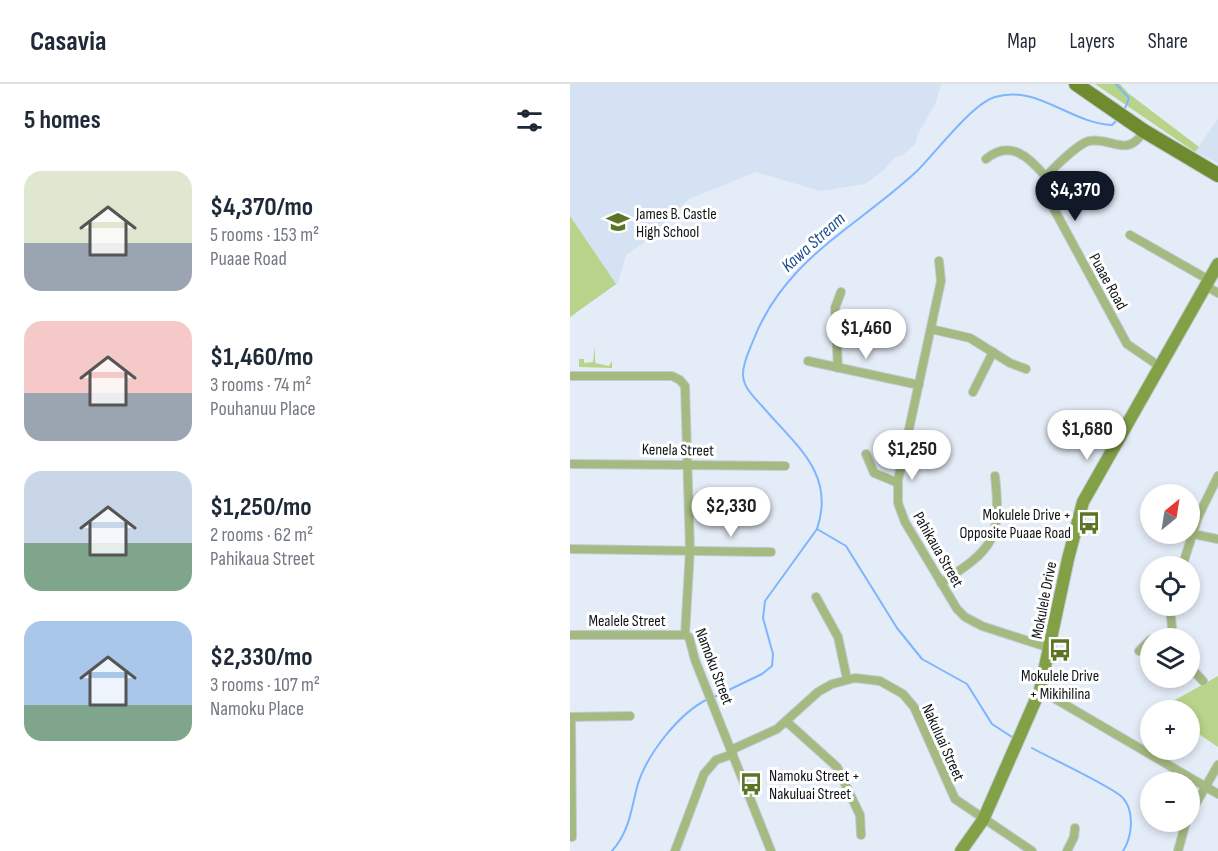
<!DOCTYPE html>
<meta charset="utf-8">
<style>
body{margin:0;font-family:"Sofia Sans Condensed",sans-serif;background:#f6f6f7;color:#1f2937;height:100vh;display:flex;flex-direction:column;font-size:22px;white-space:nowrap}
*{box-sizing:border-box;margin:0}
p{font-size:20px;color:#747a83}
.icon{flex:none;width:33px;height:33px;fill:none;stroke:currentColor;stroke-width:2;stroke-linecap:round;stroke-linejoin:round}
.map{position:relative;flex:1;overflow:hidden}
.panel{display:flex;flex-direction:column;background:#fff;width:570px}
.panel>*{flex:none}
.needle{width:39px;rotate:30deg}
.buttons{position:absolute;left:570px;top:400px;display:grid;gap:12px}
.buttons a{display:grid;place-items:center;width:60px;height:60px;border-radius:50%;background:#fff;box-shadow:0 3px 9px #0003;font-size:30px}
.price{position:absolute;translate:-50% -51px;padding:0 14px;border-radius:21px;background:#fff;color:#222;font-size:20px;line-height:39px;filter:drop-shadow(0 2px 3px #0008)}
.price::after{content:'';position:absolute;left:50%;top:36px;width:18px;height:14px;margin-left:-9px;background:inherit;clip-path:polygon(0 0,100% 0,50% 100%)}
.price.on{background:#111827;color:#fff}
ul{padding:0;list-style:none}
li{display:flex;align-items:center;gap:18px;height:150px;padding:0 24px}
li span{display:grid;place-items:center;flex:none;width:168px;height:120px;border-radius:18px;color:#555}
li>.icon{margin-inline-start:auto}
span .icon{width:72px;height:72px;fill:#fffc;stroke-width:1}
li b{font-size:26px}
h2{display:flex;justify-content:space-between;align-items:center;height:72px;padding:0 24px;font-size:26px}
header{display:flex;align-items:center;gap:36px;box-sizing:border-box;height:84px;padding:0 30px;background:#fff;border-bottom:2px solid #e0e1e3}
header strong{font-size:28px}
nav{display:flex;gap:33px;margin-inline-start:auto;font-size:21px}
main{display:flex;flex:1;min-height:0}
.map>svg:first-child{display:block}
</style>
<header>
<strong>Casavia</strong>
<nav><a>Map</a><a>Layers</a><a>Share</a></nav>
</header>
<main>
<section class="panel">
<h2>5 homes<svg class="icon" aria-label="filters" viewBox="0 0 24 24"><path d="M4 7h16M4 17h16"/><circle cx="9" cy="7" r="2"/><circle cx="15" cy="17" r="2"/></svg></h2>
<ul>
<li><span style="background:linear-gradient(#dfe7d0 60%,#9aa5b1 0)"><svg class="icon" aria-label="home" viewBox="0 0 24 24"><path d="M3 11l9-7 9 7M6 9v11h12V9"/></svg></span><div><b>$4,370/mo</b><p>5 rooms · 153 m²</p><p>Puaae Road</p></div></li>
<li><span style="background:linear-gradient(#f6c9c9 60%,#9aa5b1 0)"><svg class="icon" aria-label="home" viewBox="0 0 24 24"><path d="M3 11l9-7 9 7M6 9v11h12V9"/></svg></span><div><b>$1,460/mo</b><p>3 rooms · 74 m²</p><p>Pouhanuu Place</p></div></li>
<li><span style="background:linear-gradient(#c9d6e8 60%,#7fa58c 0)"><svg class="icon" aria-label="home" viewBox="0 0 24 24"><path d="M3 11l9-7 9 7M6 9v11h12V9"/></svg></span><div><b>$1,250/mo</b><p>2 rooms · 62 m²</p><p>Pahikaua Street</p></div></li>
<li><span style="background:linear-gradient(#a9c7e8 70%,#7fa58c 0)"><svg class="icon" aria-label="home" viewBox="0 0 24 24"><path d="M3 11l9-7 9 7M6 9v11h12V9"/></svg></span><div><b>$2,330/mo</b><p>3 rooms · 107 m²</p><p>Namoku Place</p></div></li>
</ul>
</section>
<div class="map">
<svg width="648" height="767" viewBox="0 0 648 767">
<rect width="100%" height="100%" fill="#e4ecf7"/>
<g fill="#d5e2f3">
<polygon points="0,0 371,0 366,18 348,50 346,59 333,71 325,73 314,86 295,100 250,107 186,88 119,115 72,160 56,171 48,199 0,233"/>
<polygon points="648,35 648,79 625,68"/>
</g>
<g fill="#b8d38a">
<polygon points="525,0 550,0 558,9 629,63 625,68"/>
<polygon points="0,132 46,200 0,233"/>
<polygon points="25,262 25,279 39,282 42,277 42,284 9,283 9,275 14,275 14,279 23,278"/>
<polygon points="648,592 648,663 620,644 620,627 593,627 589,625"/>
</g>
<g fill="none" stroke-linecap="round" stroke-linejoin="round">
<g stroke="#7db5ff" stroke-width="2">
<polyline points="546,0 559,14 554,27"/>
<polyline points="144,613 192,590 202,582 203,570 193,534 195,517 247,445"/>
<path d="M442,653L422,640L397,600L352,575L327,544L276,462L247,445C266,389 225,361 192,322C184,313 174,304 173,292C172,281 179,267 183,257C215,174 286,144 347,87C366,68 403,19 425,13C466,0 500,39 542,41L547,36"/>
<path d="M462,664C478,673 545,704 553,714C565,728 562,753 553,767"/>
<path d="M42,767C59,748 61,727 67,703C76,671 109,629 138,615"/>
</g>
<g stroke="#c2cad3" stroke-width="10">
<g id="street">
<path d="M574,47C557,75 542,53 519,57C509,59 473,92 471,101L557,260L589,282"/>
<path d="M416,75C440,55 459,73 475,92"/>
<polyline points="560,151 639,196"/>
<polyline points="369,177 371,197 328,396 328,419 335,438 387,525 395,533 412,542 480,564"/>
<polyline points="636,202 648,209"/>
<polyline points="361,245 400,254 440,279 456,285"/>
<polyline points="238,277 349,301"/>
<polyline points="268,284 265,224 271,208"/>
<polyline points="0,292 102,292 110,296 115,302 120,466 115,551 119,553 125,576 201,767"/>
<polyline points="403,308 423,268"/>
<polyline points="296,370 304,389 328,399"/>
<polyline points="0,380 215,382"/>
<polyline points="623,450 648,455"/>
<polyline points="0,465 201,468"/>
<polyline points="612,483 628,433 648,392"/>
<path d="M371,499C423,465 432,456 425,392"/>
<polyline points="246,513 268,553 277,595"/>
<polyline points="600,522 603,555"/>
<polyline points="0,551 115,551"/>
<polyline points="583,555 602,552"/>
<polyline points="569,567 580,556"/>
<polyline points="620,583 633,597"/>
<polyline points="470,606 648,710"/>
<polyline points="0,633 60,632"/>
<polyline points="1,633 2,753"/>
<polyline points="217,638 267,683 290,731 291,751"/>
<polyline points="161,666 207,645 248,608 262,600 285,594 310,597 333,610 344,623 385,715 462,767"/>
<polyline points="620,730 648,681"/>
<polyline points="105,767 134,690 146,676 163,670"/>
<polyline points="497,767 504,753 505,744"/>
<polyline points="608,767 616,738"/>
</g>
</g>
<g stroke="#c2cad3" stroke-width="14">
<polyline id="secondary" points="391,767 413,736 470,606 498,475 513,418 648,180"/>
</g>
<g stroke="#c2cad3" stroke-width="16">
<polyline id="primary" points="506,0 574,47 648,91"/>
</g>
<use href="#street" stroke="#a4ba81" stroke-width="8"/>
<use href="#secondary" stroke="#82a146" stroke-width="12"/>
<use href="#primary" stroke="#6e8b2f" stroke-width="14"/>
</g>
<defs>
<g id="school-bare" transform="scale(1.8)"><path d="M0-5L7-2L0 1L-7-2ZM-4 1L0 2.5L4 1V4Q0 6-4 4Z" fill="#5b7426" stroke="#fff" stroke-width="2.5" paint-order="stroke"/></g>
<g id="bus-bare" transform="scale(1.8)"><path d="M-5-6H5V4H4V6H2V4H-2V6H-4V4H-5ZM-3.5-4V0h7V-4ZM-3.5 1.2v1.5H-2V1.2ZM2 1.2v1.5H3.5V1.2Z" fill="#5b7426" stroke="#fff" stroke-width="2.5" paint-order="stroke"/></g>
</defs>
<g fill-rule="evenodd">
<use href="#school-bare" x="48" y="138"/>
<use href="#bus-bare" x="519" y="439"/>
<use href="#bus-bare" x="490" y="566"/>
<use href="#bus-bare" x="181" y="700"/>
</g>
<g text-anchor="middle" stroke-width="6" stroke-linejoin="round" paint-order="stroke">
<g font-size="16" fill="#121518" stroke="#fff" text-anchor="start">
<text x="66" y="135">James B. Castle<tspan x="66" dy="18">High School</tspan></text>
<text x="501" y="436" text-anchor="end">Mokulele Drive +<tspan x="501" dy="18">Opposite Puaae Road</tspan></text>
<text x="490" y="597" text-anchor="middle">Mokulele Drive<tspan x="490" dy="18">+ Mikihilina</tspan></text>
<text x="199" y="697">Namoku Street +<tspan x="199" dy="18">Nakuluai Street</tspan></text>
</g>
<g font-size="16" fill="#121518" stroke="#fff">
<text transform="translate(539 197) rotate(61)" y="6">Puaae Road</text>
<text transform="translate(108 365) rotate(1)" y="6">Kenela Street</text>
<text transform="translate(369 465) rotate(60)" y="6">Pahikaua Street</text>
<text transform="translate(473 516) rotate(-79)" y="6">Mokulele Drive</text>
<text x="57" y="542">Mealele Street</text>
<text transform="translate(145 582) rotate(69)" y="6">Namoku Street</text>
<text transform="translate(374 658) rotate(66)" y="6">Nakuluai Street</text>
</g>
<g font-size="18" font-style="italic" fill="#174d8f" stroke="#fff">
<text transform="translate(243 158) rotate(-42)" y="6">Kawa Stream</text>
</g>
</g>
</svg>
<div class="buttons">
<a><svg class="needle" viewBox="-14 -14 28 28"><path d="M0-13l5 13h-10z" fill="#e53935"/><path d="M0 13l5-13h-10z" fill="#747a83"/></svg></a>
<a><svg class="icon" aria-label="locate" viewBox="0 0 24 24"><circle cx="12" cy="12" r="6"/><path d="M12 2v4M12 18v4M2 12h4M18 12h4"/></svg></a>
<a><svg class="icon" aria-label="layers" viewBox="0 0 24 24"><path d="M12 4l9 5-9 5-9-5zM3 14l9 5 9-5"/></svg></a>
<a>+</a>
<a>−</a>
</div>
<b class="price on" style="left:505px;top:138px">$4,370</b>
<b class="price" style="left:296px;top:276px">$1,460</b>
<b class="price" style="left:517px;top:377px">$1,680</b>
<b class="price" style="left:342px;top:397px">$1,250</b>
<b class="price" style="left:161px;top:454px">$2,330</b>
</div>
</main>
